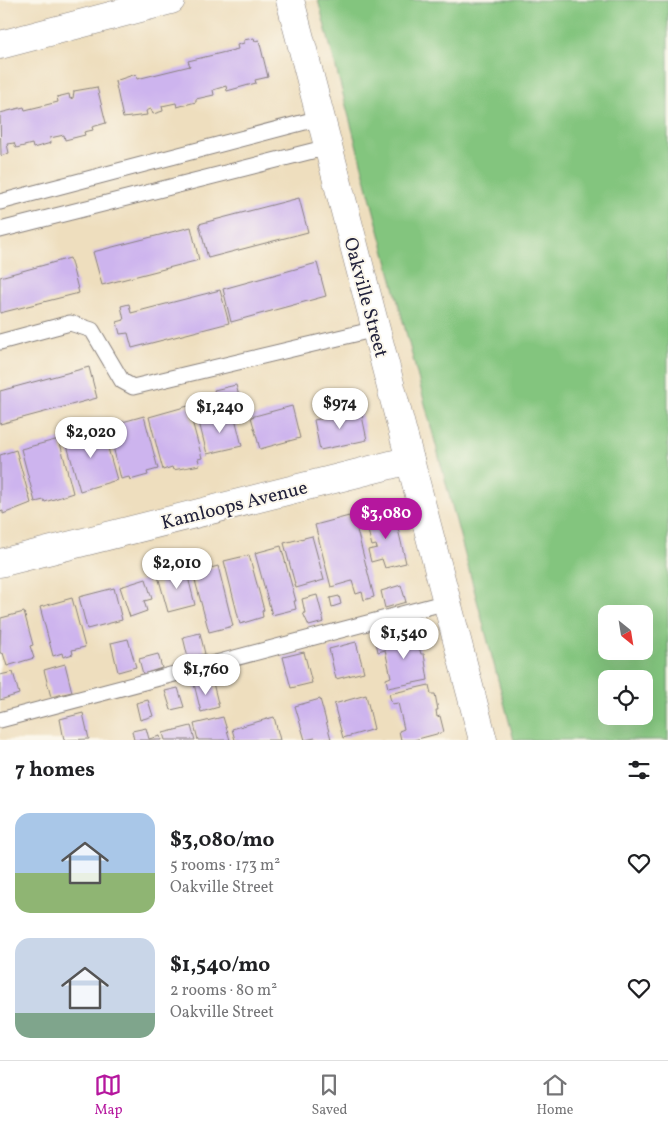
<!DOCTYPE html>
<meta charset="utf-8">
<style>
body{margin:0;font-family:Vollkorn,serif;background:#f6f6f6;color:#202124;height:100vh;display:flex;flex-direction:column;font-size:19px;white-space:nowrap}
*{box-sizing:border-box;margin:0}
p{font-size:16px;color:#757577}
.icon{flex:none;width:28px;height:28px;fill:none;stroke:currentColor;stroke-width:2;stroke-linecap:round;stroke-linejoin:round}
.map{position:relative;height:740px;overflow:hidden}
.details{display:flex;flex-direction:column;background:#fff;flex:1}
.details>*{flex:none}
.needle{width:32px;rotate:150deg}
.fabs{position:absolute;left:598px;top:605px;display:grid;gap:10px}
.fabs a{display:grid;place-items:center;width:55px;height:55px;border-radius:10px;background:#fff;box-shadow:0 5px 20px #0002;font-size:25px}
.price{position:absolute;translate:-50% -42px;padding:0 11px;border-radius:18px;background:#fff;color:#222;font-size:16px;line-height:32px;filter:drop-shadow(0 1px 2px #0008)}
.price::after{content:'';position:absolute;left:50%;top:30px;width:15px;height:11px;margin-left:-8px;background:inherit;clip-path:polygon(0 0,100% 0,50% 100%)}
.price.active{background:#b5179e;color:#fff}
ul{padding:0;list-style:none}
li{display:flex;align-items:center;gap:15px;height:125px;padding:0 15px}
li span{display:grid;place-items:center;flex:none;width:140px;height:100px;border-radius:15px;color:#555}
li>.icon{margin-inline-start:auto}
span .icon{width:60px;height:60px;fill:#fffc;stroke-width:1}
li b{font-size:21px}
h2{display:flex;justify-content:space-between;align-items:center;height:60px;padding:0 15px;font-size:21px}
.tab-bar{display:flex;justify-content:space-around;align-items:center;height:70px;border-top:1px solid #e0e0e0;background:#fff;font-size:14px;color:#757577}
.tab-bar a{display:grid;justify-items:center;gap:2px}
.tab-bar .active{color:#b5179e}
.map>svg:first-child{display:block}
</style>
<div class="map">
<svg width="668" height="740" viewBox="0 0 668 740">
<rect width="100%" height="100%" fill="#fbf7ec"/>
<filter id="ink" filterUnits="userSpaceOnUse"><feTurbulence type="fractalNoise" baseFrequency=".02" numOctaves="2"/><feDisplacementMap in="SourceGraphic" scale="10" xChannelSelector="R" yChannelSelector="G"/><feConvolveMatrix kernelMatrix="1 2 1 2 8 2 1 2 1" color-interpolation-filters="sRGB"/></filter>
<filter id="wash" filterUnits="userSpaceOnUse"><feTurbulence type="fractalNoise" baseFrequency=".0096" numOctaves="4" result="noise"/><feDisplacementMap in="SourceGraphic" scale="20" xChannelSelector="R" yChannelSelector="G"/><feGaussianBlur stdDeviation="1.12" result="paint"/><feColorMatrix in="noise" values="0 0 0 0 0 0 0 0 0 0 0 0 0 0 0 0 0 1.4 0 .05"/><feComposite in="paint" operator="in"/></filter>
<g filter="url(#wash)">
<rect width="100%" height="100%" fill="#eedebe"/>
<path fill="#83c57e" stroke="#52745c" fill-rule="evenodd" d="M318,0H668V740H514ZM606,614H644V651H606ZM606,679H644V716H606Z"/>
<g id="blocks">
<g fill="#cdb4ee">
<polygon points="254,38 255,41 259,40 268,77 255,80 256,83 227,91 226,86 213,90 214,95 196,99 196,102 177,107 176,103 162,106 163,111 153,114 151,109 146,111 147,115 123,118 115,81 136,74 137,79 190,66 188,61 238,49 237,45 244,43 244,40"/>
<polygon points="97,87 106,123 92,127 93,130 84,132 85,135 65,140 64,135 50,138 51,143 33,148 32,144 16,148 14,143 7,144 9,153 1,156 0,113 24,107 25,110 58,102 57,97 69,94 70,99 73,98 74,91"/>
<polygon points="299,198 308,232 208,258 199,224"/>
<polygon points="191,227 199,260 102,285 93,252"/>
<polygon points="70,258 79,293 0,313 0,277"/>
<polygon points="317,263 326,296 231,322 223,289"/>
<polygon points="220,290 229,323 132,348 128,333 120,334 117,322 124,320 121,306 129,304 131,313"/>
<polygon points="89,367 97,398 0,424 0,391"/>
<polygon points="236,385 240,400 218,405 214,390"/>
<polygon points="188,406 202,458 198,459 200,465 173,470 172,467 163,470 149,417"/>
<polygon points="292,406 300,438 260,449 251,417"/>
<polygon points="361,411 367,440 320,450 314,420"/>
<polygon points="234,414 242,446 207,454 199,422"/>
<polygon points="144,416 158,469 147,472 148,475 130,480 129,477 121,479 108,426"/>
<polygon points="102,427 117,480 80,491 65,438"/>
<polygon points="59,439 73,493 45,502 44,500 35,502 21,449"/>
<polygon points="16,450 31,503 3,514 3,511 0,512 0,455"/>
<polygon points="394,512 406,563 385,568 382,559 371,562 368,550 377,548 376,545 372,546 365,519"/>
<polygon points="349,516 351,523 355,522 374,597 364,600 362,592 356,594 352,581 331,587 315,525"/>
<polygon points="312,536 324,580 296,588 284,543"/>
<polygon points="281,546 296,601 294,601 296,609 272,615 255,553"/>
<polygon points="249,555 264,610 262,611 263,617 240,624 224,561"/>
<polygon points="218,566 233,626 209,632 193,573"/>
<polygon points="186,569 195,605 168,612 158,576"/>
<polygon points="146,579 152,599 144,601 147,611 130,617 120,587"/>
<polygon points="401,585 406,602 385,608 381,591"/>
<polygon points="114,588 122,620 87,629 79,597"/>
<polygon points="317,595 324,622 309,626 303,613 305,613 302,599"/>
<polygon points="339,596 341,604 332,607 330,598"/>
<polygon points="72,598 85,647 72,650 73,654 63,657 62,653 53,656 40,607"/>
<polygon points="24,612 33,645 30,646 34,658 7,666 3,653 1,654 0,651 1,618"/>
<polygon points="418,632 421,647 419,647 421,654 424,654 428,680 388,688 386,679 391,677 385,650 378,652 376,642"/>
<polygon points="200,633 205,654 188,658 183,637"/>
<polygon points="128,639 136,667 118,672 111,643"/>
<polygon points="356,642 364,672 336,679 329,649"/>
<polygon points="304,652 312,683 291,688 283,657"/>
<polygon points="158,654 162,668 143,674 139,659"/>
<polygon points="65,664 72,692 51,697 44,670"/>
<polygon points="13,672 19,694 0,700 0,675"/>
<polygon points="212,679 219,707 201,712 194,684"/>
<polygon points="429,685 431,694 435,694 438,710 436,710 437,717 440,716 444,732 414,740 401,740 399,731 404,729 398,703 392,704 389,694"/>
<polygon points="178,688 184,707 171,710 165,691"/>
<polygon points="366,695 374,729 343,738 334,704"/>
<polygon points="320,699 331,739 315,740 315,738 305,740 295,706"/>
<polygon points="148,700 153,716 140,720 136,703"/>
<polygon points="83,713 89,739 64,740 60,719"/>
<polygon points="223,717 230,740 198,740 194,724"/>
<polygon points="274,717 280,740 235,740 232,729"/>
<polygon points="191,726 195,740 165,740 163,733"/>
<polygon points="146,728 149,739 160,736 161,740 134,740 132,731"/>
</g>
</g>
</g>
<g filter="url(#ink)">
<use href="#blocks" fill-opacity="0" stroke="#88807c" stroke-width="1"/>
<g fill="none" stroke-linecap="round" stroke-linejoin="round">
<g stroke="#88807c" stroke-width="17">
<g id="service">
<polyline points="0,202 320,118"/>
<polyline points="0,230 328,147"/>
<polyline points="0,342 70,323 92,330 122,381 133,387 376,329"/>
<polyline points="0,720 447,602"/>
</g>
</g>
<g stroke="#88807c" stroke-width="29">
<g id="minor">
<polyline points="290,0 483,740"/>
<polyline points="0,45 171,0"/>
<polyline points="0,563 410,460"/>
</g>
</g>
<use href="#service" stroke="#fff" stroke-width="15"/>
<use href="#minor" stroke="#fff" stroke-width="28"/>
</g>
</g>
<g text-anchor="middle" stroke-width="4" stroke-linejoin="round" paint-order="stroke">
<g font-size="19" fill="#22223b" stroke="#fbf7ec">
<text transform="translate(367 297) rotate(75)" y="7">Oakville Street</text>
<text transform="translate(234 504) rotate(-14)" y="7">Kamloops Avenue</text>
</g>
</g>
</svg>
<div class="fabs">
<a><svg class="needle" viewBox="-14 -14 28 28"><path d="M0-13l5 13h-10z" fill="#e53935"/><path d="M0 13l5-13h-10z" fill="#757577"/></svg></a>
<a><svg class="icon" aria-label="locate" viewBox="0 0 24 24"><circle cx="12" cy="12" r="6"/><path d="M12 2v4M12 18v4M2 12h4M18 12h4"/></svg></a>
</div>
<b class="price" style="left:340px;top:430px">$974</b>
<b class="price" style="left:220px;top:434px">$1,240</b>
<b class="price" style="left:91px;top:459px">$2,020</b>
<b class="price active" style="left:386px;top:540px">$3,080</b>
<b class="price" style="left:177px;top:590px">$2,010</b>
<b class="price" style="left:404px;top:660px">$1,540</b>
<b class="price" style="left:206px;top:696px">$1,760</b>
</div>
<section class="details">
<h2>7 homes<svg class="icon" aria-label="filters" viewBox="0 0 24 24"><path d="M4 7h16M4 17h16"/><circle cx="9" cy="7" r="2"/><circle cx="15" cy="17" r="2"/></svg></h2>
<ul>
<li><span style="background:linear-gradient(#a9c7e8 60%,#8fb573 0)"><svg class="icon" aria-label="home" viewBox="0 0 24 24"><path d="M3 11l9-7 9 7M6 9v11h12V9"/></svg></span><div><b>$3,080/mo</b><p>5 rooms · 173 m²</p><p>Oakville Street</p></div><svg class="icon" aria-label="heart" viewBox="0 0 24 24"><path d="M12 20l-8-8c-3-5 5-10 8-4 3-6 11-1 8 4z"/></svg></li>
<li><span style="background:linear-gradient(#c9d6e8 75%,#7fa58c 0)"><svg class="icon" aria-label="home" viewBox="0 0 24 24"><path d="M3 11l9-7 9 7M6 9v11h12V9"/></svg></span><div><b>$1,540/mo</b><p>2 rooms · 80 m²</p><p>Oakville Street</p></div><svg class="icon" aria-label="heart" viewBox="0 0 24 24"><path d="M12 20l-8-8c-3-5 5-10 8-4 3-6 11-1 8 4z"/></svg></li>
</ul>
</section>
<nav class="tab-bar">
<a class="active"><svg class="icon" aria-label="map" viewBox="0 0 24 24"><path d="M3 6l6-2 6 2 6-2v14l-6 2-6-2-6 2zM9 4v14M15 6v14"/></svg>Map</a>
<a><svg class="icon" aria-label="saved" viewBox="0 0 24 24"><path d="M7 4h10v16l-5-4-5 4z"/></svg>Saved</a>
<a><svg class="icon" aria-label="home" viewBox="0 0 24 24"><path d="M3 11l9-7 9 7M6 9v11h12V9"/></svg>Home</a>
</nav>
